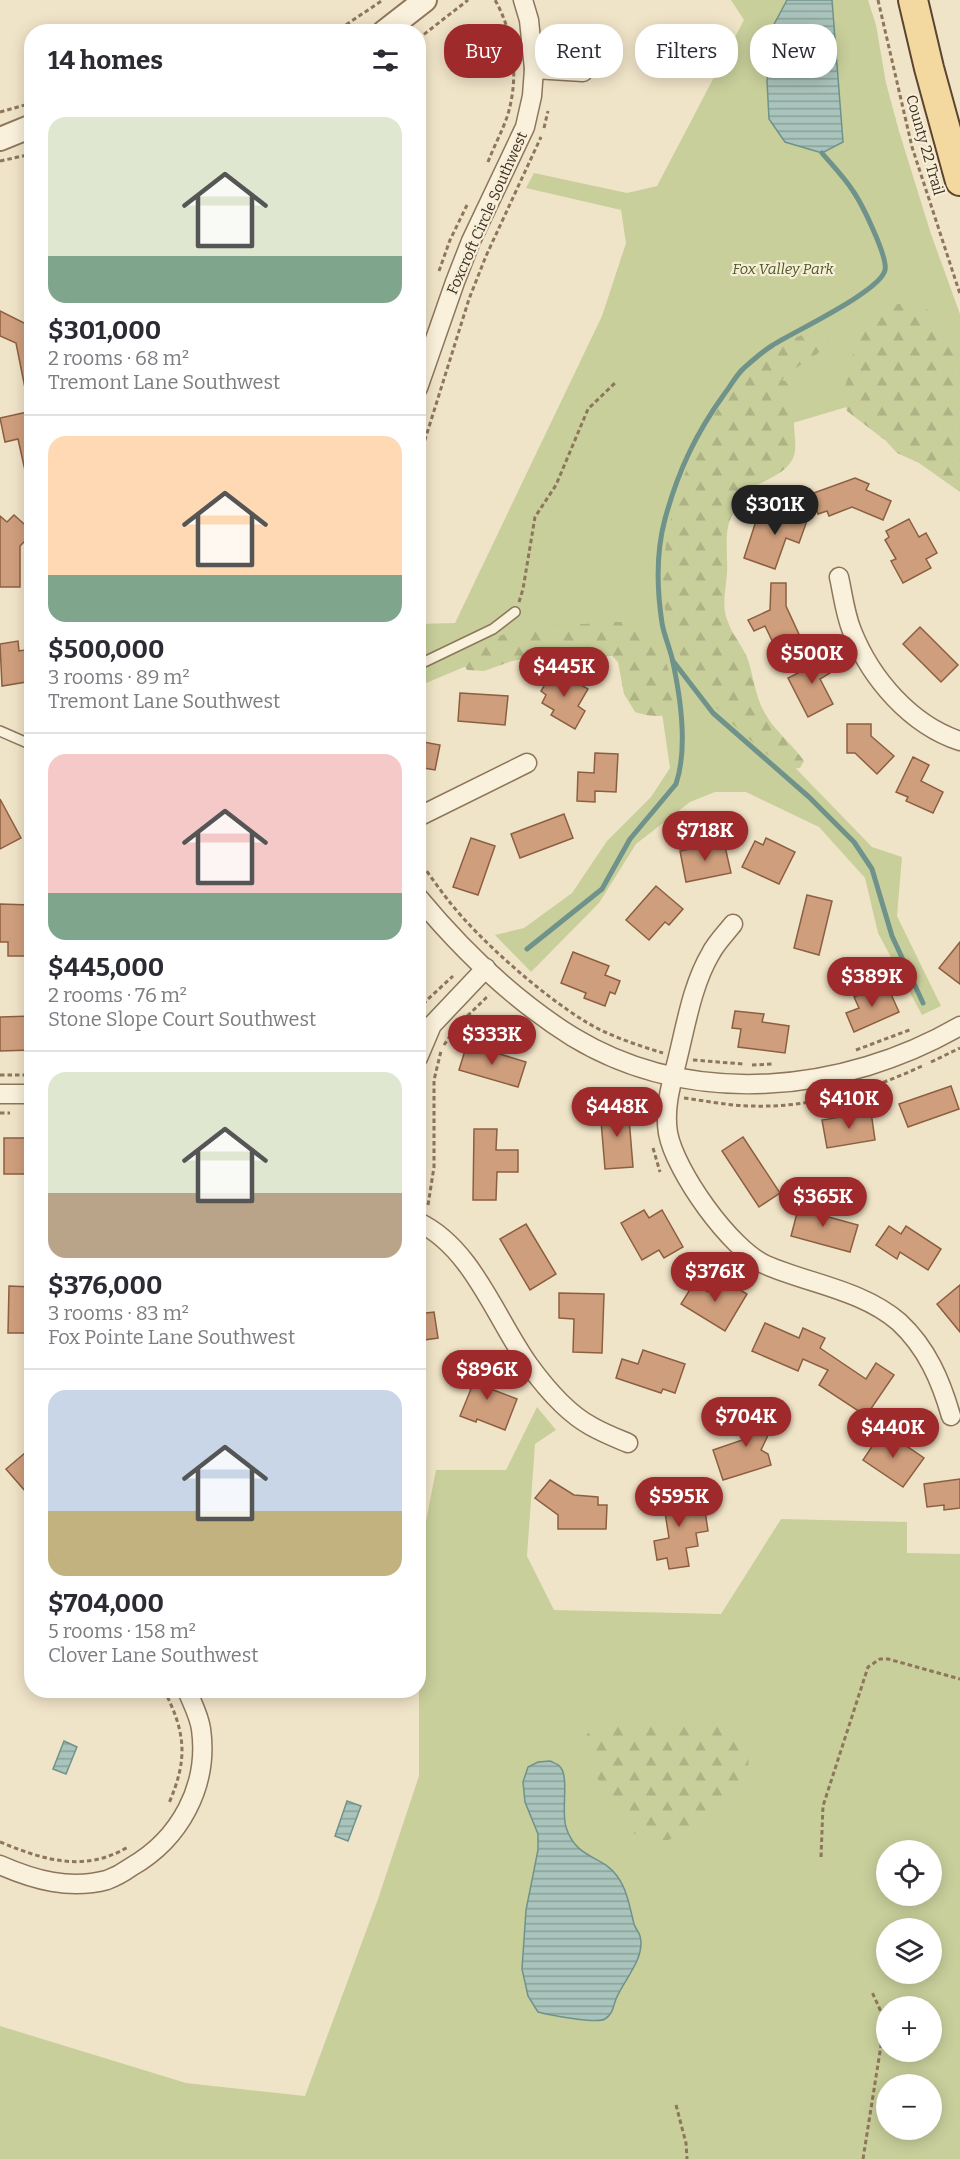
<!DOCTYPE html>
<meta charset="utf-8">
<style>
body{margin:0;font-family:Bitter,serif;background:#f7f7f7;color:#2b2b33;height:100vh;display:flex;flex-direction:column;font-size:22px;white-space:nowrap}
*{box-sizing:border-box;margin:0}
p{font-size:20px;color:#7c7c81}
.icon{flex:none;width:33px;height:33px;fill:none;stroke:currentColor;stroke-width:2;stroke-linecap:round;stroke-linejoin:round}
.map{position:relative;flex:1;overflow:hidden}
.drawer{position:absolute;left:24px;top:24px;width:402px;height:1674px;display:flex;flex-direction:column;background:#fff;border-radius:24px;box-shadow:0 3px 15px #0003}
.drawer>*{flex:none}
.hud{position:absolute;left:444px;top:24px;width:426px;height:54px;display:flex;gap:12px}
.fabs{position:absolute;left:876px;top:1840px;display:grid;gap:12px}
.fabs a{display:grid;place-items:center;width:66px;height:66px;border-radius:50%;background:#fff;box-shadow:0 3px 15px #0003;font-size:30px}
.price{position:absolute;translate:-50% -51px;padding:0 14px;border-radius:21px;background:#9e2a2b;color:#fff;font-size:20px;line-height:39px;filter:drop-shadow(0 2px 3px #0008)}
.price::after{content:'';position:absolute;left:50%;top:36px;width:18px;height:14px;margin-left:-9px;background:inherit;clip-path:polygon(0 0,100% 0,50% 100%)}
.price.on{background:#222;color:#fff}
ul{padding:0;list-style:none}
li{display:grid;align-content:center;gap:12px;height:318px;padding:0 24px}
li+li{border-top:2px solid #e1e1e2}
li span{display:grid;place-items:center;height:186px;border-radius:18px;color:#555}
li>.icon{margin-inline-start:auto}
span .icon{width:108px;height:108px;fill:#fffc;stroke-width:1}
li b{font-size:26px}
h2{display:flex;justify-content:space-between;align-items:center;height:72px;padding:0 24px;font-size:26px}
.tag{padding:0 21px;border-radius:24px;background:#fff;box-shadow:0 3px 15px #0003;font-size:21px;line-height:54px}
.tag.on{background:#9e2a2b;color:#fff}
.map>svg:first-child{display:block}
</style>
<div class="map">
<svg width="960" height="2159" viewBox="0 0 960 2159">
<defs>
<pattern id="forest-firs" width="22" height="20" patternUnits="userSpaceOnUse" patternTransform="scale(1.5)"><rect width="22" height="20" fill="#c9cf9b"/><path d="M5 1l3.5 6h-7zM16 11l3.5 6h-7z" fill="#aeb285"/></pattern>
<pattern id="water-rules" width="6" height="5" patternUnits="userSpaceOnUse" patternTransform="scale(1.5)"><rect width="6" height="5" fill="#a9c4bc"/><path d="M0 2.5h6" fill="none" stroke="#8ba098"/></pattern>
</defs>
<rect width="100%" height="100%" fill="#f0e4c8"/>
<g fill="#c9cf9b" fill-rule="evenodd">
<polygon points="731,0 868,0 876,25 886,83 899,131 931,234 960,314 960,402 900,391 773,429 719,515 709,634 746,717 872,847 902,857 897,916 941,1006 922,1015 878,933 865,878 819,827 746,792 715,792 690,802 636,844 599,903 531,972 495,935 524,928 572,893 607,841 651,797 670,768 662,713 640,644 519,644 419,686 418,624 455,623 602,316 626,243 621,210 526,188 534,173 627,193 657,186 744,20"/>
<path d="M537,1407L556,1430L535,1444L527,1556L554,1610L721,1614L781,1519L907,1522V1553L960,1554V2159H0V2026L186,2083L305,2096L378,1899L419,1776V1557L436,1470H506ZM886,1851H932V1896H886ZM886,1929H932V1974H886ZM886,2007H932V2052H886ZM886,2085H932V2130H886Z"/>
</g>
<g fill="url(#forest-firs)">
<polygon points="906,303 922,306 934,314 945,327 960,362 960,492 919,463 897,453 886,441 847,411 843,393 849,374 857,334 871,314 886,306"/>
<path d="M813,332L823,333L828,337V344C815,359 795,365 782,380L790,383C797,397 795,408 794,423C794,432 796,442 795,451C792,471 771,477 756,486C743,495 731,512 728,527C725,542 728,558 727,573C726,590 721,606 728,622C733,637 745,648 749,663C754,680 756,699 766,715C776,732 792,744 804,761L800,768L789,769L779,764C729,723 683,684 667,619C645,529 716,353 813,332Z"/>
<path d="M615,622C626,622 642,621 651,628C660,635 676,692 675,703C675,705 672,710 671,711C663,720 645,715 635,712L624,694L618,662L612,656L595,657L572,653H556L512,661L484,671L467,670L463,663L464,656C509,620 561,627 615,622Z"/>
<path d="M630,1721L658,1727L686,1723L719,1722L736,1729L749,1749L748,1772L738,1795L681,1835L668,1840L652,1841L633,1833L625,1818L605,1792L590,1765L582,1741C595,1721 608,1722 630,1721Z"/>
</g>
<g fill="url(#water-rules)" stroke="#6f938a" stroke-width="1.5">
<polygon points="787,0 832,0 843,142 822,153 785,142 769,119 767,81 771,30"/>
<polygon points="64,1741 77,1747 66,1774 53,1769"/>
<path d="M550,1761C554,1763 559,1764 561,1768C569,1779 561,1812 566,1827C576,1860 603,1855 617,1876C627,1889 630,1908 634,1924C635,1928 639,1932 640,1936C646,1958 623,1981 616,1999C613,2007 613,2014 605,2019C597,2024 549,2015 538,2012L528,1996L522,1969L526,1910L538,1850V1834L525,1802L523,1782L528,1767L538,1762Z"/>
<polygon points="347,1801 361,1806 348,1841 335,1836"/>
</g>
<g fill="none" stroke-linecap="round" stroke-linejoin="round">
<g stroke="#6f938a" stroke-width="5">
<polyline points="673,661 713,713 809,797 854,842 872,869 892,936 923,1003"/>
<path d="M527,949L602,889L630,839L676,784C688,748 680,694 672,658C669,646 664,635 662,623C657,590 656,552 665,519C678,471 696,433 725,393C731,385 737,374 744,368C753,360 763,351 773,345C793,332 881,291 885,270C888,257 862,204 853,191C844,177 832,165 822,153"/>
</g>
</g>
<g fill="#cf9f7d" stroke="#8d5f41" stroke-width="1.5">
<polygon points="0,311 32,327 32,388 25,388 16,343 0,336"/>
<polygon points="32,411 32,474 26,475 18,439 5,442 0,418"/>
<polygon points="855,478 869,484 866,490 891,501 883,520 852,507 829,516 827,511 818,514 811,494"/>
<polygon points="774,508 790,514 792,509 809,515 799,543 786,538 775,569 744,558 757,518 769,522"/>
<polygon points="14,515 32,531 32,534 20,546 20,587 0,587 0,516 7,522"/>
<polygon points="909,519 919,537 926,533 937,553 926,559 931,568 903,583 891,561 896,559 885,540 889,537 886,531"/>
<polygon points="771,583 786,583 786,606 803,643 779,655 765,626 754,631 748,620 770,610"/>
<polygon points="920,627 958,665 941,682 903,644"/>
<polygon points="18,641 19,651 32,649 32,681 2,686 0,644"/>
<polygon points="819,651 830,673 820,679 833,704 808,717 788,678 806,669 801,660"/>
<polygon points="554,669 588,689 578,706 585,711 575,729 551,715 554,710 542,703 546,695 541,691"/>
<polygon points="460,693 508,696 505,725 458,721"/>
<polygon points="847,724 871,724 871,736 894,756 877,774 855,753 847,753"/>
<polygon points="418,741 440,745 435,770 418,767"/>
<polygon points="595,753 618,754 616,792 595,791 595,802 577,801 578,772 594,773"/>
<polygon points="913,757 929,765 921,781 943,792 933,813 906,801 908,797 896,792"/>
<polygon points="0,799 21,838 0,849"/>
<polygon points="564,814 573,838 520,858 511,834"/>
<polygon points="471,838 495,846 478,895 453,887"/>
<polygon points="766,838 795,852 779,884 742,867 755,841 763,845"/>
<polygon points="724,842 731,873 686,882 680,851"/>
<polygon points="656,886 683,909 669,925 665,922 649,940 626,920"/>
<polygon points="807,895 832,901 819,955 794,948"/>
<polygon points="0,904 31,905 32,956 8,956 8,942 0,942"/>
<polygon points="960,942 960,984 939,968"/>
<polygon points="573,952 609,966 605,975 620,981 615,994 610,992 605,1006 584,998 586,993 561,983"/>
<polygon points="886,983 899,1012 854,1032 846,1013 859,1008 854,997"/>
<polygon points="735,1011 764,1014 762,1022 789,1026 785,1053 738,1047 741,1029 732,1028"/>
<polygon points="32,1016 32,1050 0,1051 0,1017"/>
<polygon points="467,1044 526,1062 518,1087 459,1070"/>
<polygon points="951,1086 959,1109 908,1127 899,1104"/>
<polygon points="628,1106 633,1167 605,1169 600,1109"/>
<polygon points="871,1112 875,1140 827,1148 822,1120"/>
<polygon points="474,1129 497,1129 496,1150 518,1150 518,1172 497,1172 496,1200 473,1200"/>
<polygon points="743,1137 780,1193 759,1207 722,1151"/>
<rect x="4" y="1138" width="28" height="36"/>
<polygon points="800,1202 827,1210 825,1216 858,1225 850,1252 791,1236"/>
<polygon points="644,1210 649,1218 662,1210 683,1247 664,1258 659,1250 642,1260 621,1223"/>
<polygon points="526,1224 556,1274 530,1290 500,1239"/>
<polygon points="889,1226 901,1234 906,1226 941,1249 928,1270 900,1252 897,1259 876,1245"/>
<polygon points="718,1277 747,1294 725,1331 681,1304 694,1283 708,1292"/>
<polygon points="960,1285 960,1332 937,1304"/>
<polygon points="9,1286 32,1287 31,1333 8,1333"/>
<polygon points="559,1293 604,1294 602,1353 573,1352 574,1319 559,1318"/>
<polygon points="434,1312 438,1338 418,1341 418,1314"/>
<polygon points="765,1323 799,1338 803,1328 825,1338 820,1348 866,1379 876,1363 894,1375 866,1416 819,1385 828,1370 803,1359 798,1371 752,1351"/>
<polygon points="643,1350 685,1364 675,1393 663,1389 661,1393 616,1378 622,1359 638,1364"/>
<polygon points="469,1369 495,1379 491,1389 517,1399 505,1430 477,1419 476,1422 460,1416 471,1389 462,1385"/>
<polygon points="760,1406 770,1431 761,1450 768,1454 771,1465 723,1480 713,1450 751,1437 743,1412"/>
<polygon points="883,1430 924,1458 903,1487 863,1460"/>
<polygon points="32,1447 32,1499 6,1469"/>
<polygon points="960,1479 960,1508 944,1510 944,1505 927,1507 924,1484"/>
<polygon points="550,1480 574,1495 598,1497 598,1505 607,1505 606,1529 558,1529 558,1515 535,1498"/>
<polygon points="682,1484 687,1513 705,1511 708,1531 696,1533 698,1546 686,1548 689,1566 669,1569 667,1558 657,1560 654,1541 669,1538 661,1487"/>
</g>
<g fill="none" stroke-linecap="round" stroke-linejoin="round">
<g stroke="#8d765c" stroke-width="12">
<g id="service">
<polyline points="418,665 493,629 515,612"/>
<polyline points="0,731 32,745"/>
</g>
</g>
<g stroke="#8d765c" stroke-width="21">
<g id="minor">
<polyline points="534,69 583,72"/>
<polyline points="418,388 455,282 471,241 525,127 532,96 534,69 529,20 523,0"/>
<path d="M839,577C843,595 845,614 852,631C871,679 911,725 960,741"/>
<polyline points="418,817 527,763"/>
<path d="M418,897C462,950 515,1001 573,1037C692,1109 844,1093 960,1026"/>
<path d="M733,924C726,933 716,943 711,953C692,985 686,1025 677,1061C671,1085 664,1108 668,1133C675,1171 730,1249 766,1265C810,1284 862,1290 899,1322C927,1348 941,1381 951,1416"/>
<polyline points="418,1058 432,1025 486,968"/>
<polyline points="0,1094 32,1094"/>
<path d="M418,1222C472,1247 496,1319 529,1365C545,1387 567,1413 591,1426C603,1433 616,1438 628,1443"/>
<path d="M0,1865C34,1880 70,1890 107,1880C115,1877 124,1872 131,1867C180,1839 209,1786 201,1729C199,1715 192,1703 187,1690"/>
</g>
</g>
<g stroke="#8d765c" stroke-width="26">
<g id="tertiary">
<polyline points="384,32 425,0"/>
<polyline points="0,139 32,126"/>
</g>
</g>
<g stroke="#5b4430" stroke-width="32">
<polyline id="primary" points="913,0 929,68 960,181"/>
</g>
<g stroke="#8d765c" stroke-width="3" stroke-dasharray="4.5 3" stroke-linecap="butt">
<polyline points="878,0 912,147 960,294"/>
<polyline points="175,32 222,28 271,31 315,31 341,28 383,0"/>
<polyline points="418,39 468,0"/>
<polyline points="0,112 32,103"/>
<polyline points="544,128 548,111"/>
<polyline points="0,161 32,154"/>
<path d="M488,162C494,146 503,130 508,114C519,77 514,33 495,0"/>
<polyline points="439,271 450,240 467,205"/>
<polyline points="418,329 426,308"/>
<polyline points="418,462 469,299 486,256 541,137"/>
<polyline points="519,602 523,589 535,517 556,485 588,409 616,382"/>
<path d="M418,859C428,873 438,887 448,900C480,941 542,995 586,1022C609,1036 637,1045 663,1053"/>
<polyline points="418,1010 427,1000 453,976"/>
<polyline points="444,1045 457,1026 489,995"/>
<polyline points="856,1050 912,1029"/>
<polyline points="693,1060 743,1064"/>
<polyline points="931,1062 960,1048"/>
<polyline points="752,1065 773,1064"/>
<polyline points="0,1075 32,1075"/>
<path d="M684,1098C707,1101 730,1106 753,1106C811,1108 871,1090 922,1066"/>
<polyline points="0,1113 10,1113"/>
<polyline points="653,1148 660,1172"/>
<polyline points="428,1205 434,1167 434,1080 441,1051"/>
<path d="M164,1690C186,1733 188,1759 169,1803"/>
<path d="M0,1842C44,1860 84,1873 128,1847"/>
<polyline points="821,1857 823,1806 868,1667 880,1659 888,1659 960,1679"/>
<polyline points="676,2105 686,2143 687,2159"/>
<polyline points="863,2159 882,2039 882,2014 872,1992"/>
</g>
<use href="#service" stroke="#faf1dc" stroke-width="9"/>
<use href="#minor" stroke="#faf1dc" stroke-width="18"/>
<use href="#tertiary" stroke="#faf1dc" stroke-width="22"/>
<use href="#primary" stroke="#f3d9a0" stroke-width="28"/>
</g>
<g text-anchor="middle" stroke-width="4.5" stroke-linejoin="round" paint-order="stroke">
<g font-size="15" fill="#3d2e20" stroke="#f7eed8">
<text transform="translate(925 145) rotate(74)" y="5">County 22 Trail</text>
<text transform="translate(487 213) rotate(-66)" y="5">Foxcroft Circle Southwest</text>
</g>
<g font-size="15" font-style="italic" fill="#4d5a26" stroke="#f7eed8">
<text x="783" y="274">Fox Valley Park</text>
</g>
</g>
</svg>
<div class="fabs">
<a><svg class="icon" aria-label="locate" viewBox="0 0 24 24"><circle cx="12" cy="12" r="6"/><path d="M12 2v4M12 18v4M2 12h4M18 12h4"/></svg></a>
<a><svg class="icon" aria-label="layers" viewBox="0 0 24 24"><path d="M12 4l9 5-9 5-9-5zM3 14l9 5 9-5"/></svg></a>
<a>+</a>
<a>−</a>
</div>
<b class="price on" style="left:775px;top:536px">$301K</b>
<b class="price" style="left:812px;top:685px">$500K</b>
<b class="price" style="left:564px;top:698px">$445K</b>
<b class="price" style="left:705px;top:862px">$718K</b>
<b class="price" style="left:872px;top:1008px">$389K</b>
<b class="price" style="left:492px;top:1066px">$333K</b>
<b class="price" style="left:849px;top:1130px">$410K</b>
<b class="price" style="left:617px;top:1138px">$448K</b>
<b class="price" style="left:823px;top:1228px">$365K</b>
<b class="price" style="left:715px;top:1303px">$376K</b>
<b class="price" style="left:487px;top:1401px">$896K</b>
<b class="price" style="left:746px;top:1448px">$704K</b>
<b class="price" style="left:893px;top:1459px">$440K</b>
<b class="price" style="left:679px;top:1528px">$595K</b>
<div class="hud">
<a class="tag on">Buy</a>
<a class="tag">Rent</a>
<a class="tag">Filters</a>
<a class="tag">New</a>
</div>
<section class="drawer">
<h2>14 homes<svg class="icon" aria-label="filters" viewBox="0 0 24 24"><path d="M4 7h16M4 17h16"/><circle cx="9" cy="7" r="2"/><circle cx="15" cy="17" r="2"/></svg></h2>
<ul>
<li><span style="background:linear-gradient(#dfe7d0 75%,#7fa58c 0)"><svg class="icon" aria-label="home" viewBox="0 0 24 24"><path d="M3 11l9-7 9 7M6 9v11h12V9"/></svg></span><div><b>$301,000</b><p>2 rooms · 68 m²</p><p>Tremont Lane Southwest</p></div></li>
<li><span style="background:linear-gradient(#ffd9b3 75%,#7fa58c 0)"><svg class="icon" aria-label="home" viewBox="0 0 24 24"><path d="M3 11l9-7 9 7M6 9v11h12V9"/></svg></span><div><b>$500,000</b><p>3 rooms · 89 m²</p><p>Tremont Lane Southwest</p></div></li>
<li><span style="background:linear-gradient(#f6c9c9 75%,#7fa58c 0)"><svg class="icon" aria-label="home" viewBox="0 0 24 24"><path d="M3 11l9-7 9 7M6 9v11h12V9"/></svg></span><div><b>$445,000</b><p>2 rooms · 76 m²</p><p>Stone Slope Court Southwest</p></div></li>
<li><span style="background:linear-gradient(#dfe7d0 65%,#b9a48a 0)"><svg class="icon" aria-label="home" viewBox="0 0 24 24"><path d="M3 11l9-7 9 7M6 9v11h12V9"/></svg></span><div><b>$376,000</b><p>3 rooms · 83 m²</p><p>Fox Pointe Lane Southwest</p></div></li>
<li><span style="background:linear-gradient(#c9d6e8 65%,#c2b280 0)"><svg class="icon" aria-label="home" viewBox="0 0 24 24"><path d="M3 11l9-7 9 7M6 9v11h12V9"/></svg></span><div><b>$704,000</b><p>5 rooms · 158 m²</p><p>Clover Lane Southwest</p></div></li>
</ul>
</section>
</div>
